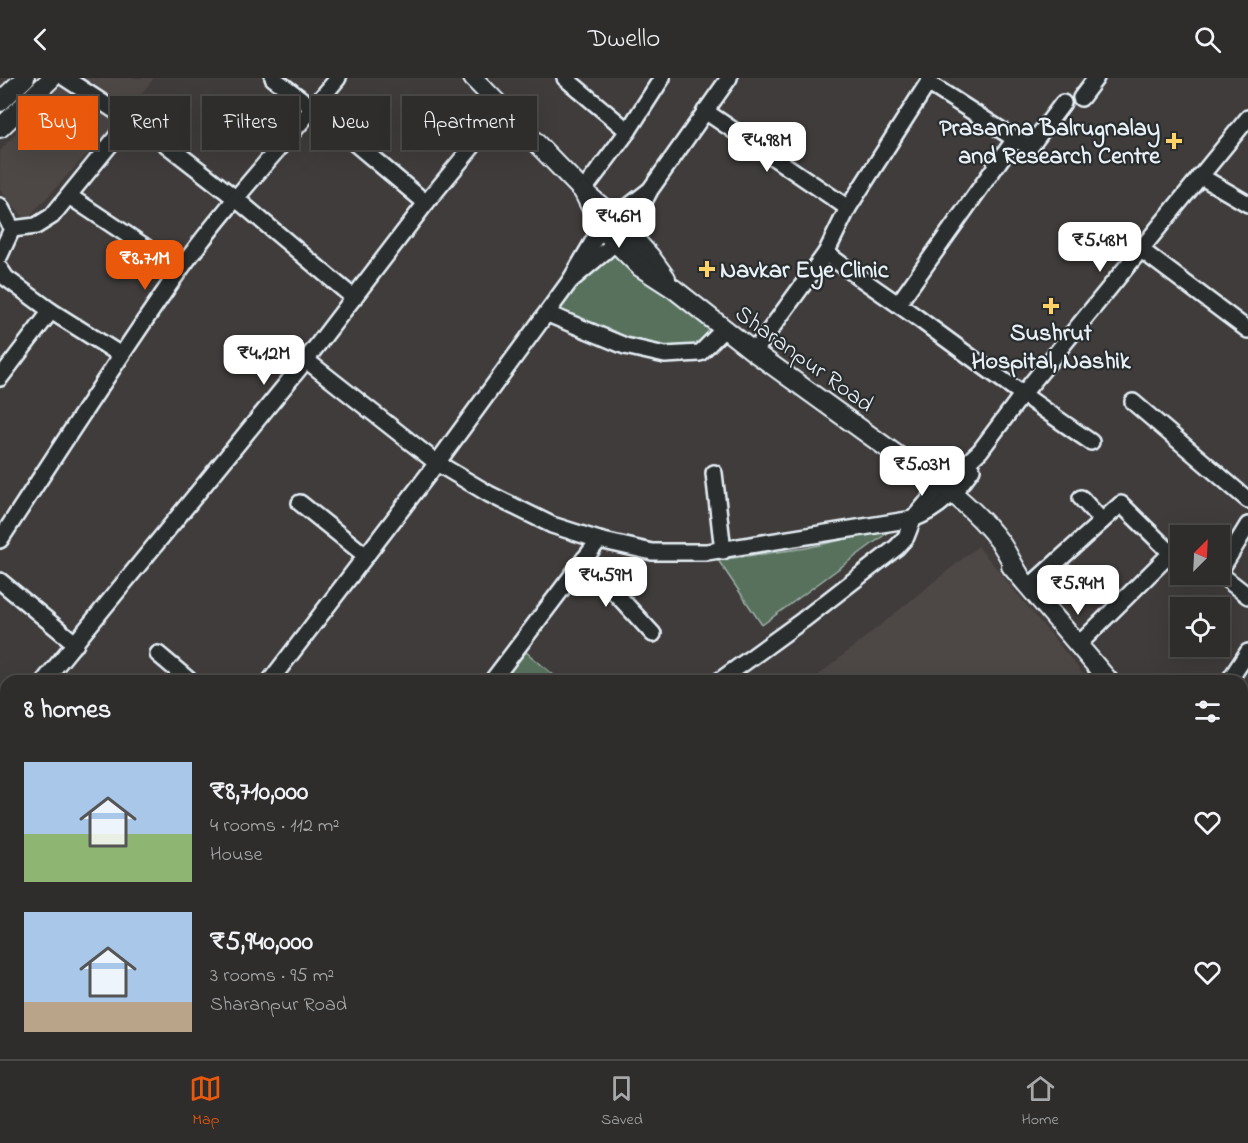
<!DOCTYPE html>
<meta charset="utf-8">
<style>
body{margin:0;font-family:"Indie Flower",sans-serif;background:#373534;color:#f1f3f6;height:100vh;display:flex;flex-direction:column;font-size:22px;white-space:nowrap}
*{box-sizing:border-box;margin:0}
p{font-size:20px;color:#a7a8a9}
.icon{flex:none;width:33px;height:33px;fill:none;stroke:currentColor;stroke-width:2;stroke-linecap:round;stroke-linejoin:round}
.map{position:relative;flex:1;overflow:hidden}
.sheet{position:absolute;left:0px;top:597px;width:1248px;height:384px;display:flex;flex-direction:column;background:#2f2d2c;border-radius:18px 18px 0 0;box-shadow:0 6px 24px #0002,0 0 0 2px #4a4948}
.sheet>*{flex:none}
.guide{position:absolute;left:18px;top:18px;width:600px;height:54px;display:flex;gap:12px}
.needle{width:39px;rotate:24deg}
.buttons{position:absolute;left:1170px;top:447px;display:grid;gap:12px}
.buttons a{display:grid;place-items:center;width:60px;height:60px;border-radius:0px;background:#2f2d2c;box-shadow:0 6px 24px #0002,0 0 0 2px #4a4948;font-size:30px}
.price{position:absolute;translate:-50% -51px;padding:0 14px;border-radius:12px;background:#fff;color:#222;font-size:20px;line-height:39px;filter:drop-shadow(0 2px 3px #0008)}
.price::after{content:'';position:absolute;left:50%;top:36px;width:18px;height:14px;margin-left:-9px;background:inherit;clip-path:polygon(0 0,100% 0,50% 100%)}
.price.current{background:#ea580c;color:#fff}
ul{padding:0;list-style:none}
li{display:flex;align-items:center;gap:18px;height:150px;padding:0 24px}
li span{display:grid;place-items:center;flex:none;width:168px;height:120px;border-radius:0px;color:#555}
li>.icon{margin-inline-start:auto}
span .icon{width:72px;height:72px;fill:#fffc;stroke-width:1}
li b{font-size:26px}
h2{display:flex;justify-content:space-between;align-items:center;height:72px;padding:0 24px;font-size:26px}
.pill{padding:0 21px;border-radius:0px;background:#2f2d2c;box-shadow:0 6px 24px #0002,0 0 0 2px #4a4948;font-size:21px;line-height:54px}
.pill.current{background:#ea580c;color:#fff}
header{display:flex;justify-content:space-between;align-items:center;height:78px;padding:0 24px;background:#2f2d2c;font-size:27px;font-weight:600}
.dock{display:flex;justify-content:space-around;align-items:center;height:84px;border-top:2px solid #4a4948;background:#2f2d2c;font-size:16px;color:#a7a8a9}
.dock a{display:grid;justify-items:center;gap:3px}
.dock .current{color:#ea580c}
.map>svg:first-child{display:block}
</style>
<header><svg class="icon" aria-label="back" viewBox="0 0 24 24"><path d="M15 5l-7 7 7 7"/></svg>Dwello<svg class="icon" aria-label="search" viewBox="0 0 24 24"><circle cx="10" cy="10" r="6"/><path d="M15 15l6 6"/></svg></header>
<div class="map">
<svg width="1248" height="981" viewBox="0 0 1248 981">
<rect width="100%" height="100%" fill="#3f3c3b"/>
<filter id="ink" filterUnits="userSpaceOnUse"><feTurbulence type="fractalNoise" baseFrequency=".0167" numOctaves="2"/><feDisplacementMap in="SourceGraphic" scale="12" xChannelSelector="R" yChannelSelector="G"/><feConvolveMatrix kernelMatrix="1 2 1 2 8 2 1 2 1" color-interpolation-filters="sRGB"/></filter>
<g filter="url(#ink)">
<g fill="#4e4744">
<polygon points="64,0 154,0 129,31 26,142 0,112 0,73"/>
<polygon points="978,468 1089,603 811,603"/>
</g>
<g fill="#59715d" stroke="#a0b1aa" stroke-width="1.5">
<path d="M613,176L716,253L699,269C651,273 601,257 560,232L575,211Z"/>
<polygon points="894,450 762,547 718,482 806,470"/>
<polygon points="526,574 561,603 502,603"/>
</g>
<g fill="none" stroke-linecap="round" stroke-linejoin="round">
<g stroke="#e8f1f8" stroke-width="20">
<g id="minor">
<polyline points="65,0 163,64 235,120 354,220"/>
<polyline points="273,0 313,30 426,125"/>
<polyline points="565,0 628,53 662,0"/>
<polyline points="1081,20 1096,0"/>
<polyline points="705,33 848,130"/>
<polyline points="1015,61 1030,69 1063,25"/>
<polyline points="1200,98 1248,126"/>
<polyline points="650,112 601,150 570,203 628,154 650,112 729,0"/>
<polyline points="583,113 628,53"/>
<polyline points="69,118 180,192"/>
<polyline points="0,128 12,151 0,177"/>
<polyline points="12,151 36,148 52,138 130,42"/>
<polyline points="1140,171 1248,252"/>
<path d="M826,175C856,198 888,219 919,241C976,283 1033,325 1091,364"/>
<polyline points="0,191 6,200 51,233 0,300"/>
<polyline points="51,233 121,277"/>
<polyline points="548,236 625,268 665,277 700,275 724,251"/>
<polyline points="754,274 826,175 848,130 928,5 1015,61 898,226"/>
<path d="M306,282L437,385L489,416L552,447L599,462L652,474H707L913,441C939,431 956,413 972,391"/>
<polyline points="1133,324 1248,422"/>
<polyline points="714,395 723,473"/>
<polyline points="1081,420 1102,443"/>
<polyline points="300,425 366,478"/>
<path d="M0,462C59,372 117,281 179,193C228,125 285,65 338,0"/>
<polyline points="584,481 653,556"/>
<polyline points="1220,493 1248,447"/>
<polyline points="1220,496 1248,518"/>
<polyline points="0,503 76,566"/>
<polyline points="1029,509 1121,426 1171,475 1078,567"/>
<polyline points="158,576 190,603"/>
<polyline points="44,603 306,282 426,125 504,30"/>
<polyline points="270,603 437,385 570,203"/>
<polyline points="492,603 599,462"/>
<polyline points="719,603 803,542 897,469 906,459 913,441 935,415 980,373 1022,317 1248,40"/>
<polyline points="1229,603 1248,574"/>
<polyline points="0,655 6,648"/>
<polyline points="0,759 6,761"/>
<polyline points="0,905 6,907"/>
<polyline points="176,975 188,981"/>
<polyline points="330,975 335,981"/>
<polyline points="1081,975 1088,981"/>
<polyline points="549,977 558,981"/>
<polyline points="8,981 11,975"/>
<polyline points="151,981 154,975"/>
<polyline points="223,981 226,975"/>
<polyline points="666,981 667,975"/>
<polyline points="875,981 878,975"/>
<polyline points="1005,981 1011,975"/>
<polyline points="1205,981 1209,975"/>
</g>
</g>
<g stroke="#e8f1f8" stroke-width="22">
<g id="major">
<polyline points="473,0 583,113 614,139 650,178 666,200"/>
<polyline points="0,24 25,0"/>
<polyline points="0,50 52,0"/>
<path d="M583,113L601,150L640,189L674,211L754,274L908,385C937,399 981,437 1000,464C1007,474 1012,485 1019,496"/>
<polyline points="1011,488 1109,603"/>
<polyline points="1242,721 1248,725"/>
</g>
</g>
<use href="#minor" stroke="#2a2d2e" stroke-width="15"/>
<use href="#major" stroke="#2a2d2e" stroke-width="18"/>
</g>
</g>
<g fill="#ffd166" stroke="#2a2d2e" stroke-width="2">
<path d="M1171 54h6v6h6v6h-6v6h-6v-6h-6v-6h6z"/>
<path d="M704 182h6v6h6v6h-6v6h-6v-6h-6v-6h6z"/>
<path d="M1048 219h6v6h6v6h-6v6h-6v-6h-6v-6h6z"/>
</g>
<g text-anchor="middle" stroke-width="4.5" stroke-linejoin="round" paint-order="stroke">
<g font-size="24" font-weight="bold" fill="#e8f1f8" stroke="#2a2d2e" text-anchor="end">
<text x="1160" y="57">Prasanna Balrugnalay<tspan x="1160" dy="28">and Research Centre</tspan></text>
<text x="720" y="199" text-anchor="start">Navkar Eye Clinic</text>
<text x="1051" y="262" text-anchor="middle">Sushrut<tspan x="1051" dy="28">Hospital, Nashik</tspan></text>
</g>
<g font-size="24" fill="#e8f1f8" stroke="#2a2d2e">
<text transform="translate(805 280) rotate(36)" y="8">Sharanpur Road</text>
</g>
</g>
</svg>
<div class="buttons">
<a><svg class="needle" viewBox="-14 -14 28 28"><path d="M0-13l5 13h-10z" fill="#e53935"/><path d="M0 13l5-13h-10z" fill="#a7a8a9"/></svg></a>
<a><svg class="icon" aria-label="locate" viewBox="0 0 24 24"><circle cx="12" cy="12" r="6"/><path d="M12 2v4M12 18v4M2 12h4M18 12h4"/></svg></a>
</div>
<b class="price" style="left:767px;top:95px">₹4.98M</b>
<b class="price" style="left:619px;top:171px">₹4.6M</b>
<b class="price" style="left:1100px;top:195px">₹5.48M</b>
<b class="price current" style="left:145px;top:213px">₹8.71M</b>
<b class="price" style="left:264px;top:308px">₹4.12M</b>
<b class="price" style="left:922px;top:419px">₹5.03M</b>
<b class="price" style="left:606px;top:530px">₹4.59M</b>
<b class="price" style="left:1078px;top:538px">₹5.94M</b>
<div class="guide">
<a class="pill current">Buy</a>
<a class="pill">Rent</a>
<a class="pill">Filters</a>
<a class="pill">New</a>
<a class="pill">Apartment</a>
</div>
<section class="sheet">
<h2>8 homes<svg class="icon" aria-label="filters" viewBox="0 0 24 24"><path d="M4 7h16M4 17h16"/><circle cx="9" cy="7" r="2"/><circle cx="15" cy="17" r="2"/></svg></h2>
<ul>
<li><span style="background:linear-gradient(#a9c7e8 60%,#8fb573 0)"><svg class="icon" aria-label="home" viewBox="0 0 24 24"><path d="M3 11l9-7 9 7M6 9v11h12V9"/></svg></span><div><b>₹8,710,000</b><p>4 rooms · 112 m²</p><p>House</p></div><svg class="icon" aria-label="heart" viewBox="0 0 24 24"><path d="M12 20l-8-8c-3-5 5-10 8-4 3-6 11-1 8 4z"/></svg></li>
<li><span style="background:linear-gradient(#a9c7e8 75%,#b9a48a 0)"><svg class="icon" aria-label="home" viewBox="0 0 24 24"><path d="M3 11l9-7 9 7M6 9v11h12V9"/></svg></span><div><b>₹5,940,000</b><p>3 rooms · 95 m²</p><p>Sharanpur Road</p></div><svg class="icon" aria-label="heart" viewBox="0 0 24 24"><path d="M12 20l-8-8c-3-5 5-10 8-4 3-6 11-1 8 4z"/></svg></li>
</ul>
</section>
</div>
<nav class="dock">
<a class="current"><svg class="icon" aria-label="map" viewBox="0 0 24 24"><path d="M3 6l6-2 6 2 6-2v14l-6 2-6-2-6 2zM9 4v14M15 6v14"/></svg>Map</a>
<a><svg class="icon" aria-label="saved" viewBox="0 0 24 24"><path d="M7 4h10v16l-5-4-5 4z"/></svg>Saved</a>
<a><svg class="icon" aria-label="home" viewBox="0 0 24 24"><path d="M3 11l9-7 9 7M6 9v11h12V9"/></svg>Home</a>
</nav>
